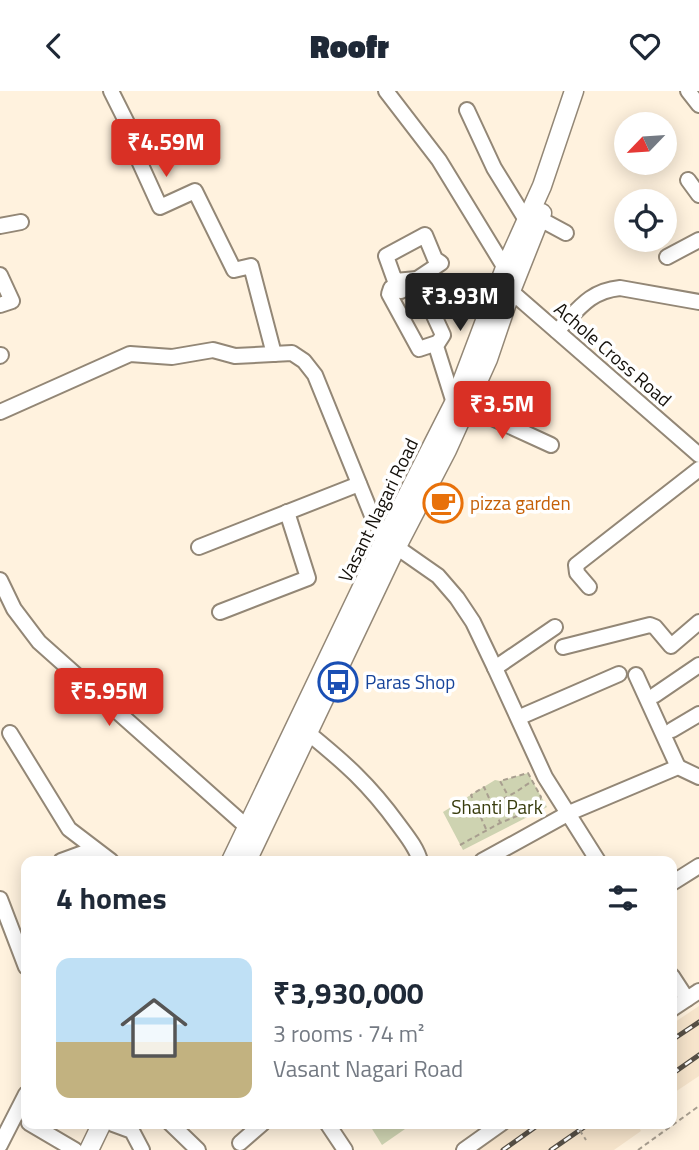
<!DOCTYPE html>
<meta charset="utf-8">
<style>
body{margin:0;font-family:"Titillium Web",sans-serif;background:#f2f2f3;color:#1f2937;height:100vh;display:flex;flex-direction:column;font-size:26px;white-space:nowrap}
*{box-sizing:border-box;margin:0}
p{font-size:23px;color:#747a83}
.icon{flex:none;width:38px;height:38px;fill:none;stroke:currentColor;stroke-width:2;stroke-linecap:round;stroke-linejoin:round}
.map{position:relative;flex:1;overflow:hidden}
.panel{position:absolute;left:21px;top:765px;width:656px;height:273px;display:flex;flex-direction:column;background:#fff;border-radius:14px;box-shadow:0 4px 18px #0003}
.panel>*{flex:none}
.needle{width:46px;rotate:245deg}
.fabs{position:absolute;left:614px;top:21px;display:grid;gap:14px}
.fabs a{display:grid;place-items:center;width:63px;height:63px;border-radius:50%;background:#fff;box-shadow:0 4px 18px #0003;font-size:35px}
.price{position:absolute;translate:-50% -60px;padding:0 16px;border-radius:7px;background:#d93025;color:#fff;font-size:23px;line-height:46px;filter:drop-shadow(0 2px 4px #0008)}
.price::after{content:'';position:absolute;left:50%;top:42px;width:21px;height:16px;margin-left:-10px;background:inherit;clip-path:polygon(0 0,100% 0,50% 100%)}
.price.on{background:#222;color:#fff}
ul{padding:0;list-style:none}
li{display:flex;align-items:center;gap:21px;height:175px;padding:0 35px}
li span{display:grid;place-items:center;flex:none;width:196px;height:140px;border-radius:14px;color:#555}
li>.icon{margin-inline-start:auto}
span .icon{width:84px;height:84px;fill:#fffc;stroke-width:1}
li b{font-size:30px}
h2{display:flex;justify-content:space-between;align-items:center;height:84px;padding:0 35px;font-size:30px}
header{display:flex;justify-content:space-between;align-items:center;height:91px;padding:0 35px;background:#fff;font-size:32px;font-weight:800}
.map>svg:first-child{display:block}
</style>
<header><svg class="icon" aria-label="back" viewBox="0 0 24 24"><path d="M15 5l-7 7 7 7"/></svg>Roofr<svg class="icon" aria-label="heart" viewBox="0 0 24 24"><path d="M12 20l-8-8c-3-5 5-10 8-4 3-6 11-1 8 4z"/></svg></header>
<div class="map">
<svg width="699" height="1059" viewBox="0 0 699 1059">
<rect width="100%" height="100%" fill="#fff2de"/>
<g fill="#f6e4cb">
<polygon points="699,915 699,985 672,1003 672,933"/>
<polygon points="512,1033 637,1033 641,1040 614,1059 473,1059"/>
</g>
<g fill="#ced3b1">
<polygon points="528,682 547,716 463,759 443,721 495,689 500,690"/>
<polygon points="369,1033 402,1033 405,1038 382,1054"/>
</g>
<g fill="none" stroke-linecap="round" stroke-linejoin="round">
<g stroke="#938776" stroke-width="18">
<g id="minor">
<polyline points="111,0 127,32 130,50 160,116 195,100 234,179 251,175 274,263"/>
<polyline points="386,0 439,69 505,177 510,181"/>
<polyline points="688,0 699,14"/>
<polyline points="467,19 494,77 531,137"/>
<polyline points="688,89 699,104"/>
<polyline points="540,128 566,142"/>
<polyline points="0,135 21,131"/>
<polygon points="425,144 435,168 441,172 417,188 395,190 386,165"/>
<polyline points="667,166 699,149"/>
<polyline points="0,184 12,210 0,214"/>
<polyline points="417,188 443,244 436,255 454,312"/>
<polyline points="505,195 699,364"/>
<polyline points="408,196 401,200 391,197 389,203 419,258 437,252"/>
<path d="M557,240C578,219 589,200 620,197L699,211"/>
<polyline points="0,265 1,264"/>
<polyline points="466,315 551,354"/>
<polyline points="0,321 130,263 172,266 213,259 235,265 292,262 304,270 315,284 373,427 385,448 438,485 457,507 473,531 495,577"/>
<polyline points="199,456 359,393"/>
<polyline points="0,489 14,518 39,551 247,736 257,739"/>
<polyline points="589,496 577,482 576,474 699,378"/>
<polyline points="220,521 308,487 287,421"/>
<polyline points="555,536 495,577 545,686 598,770"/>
<polyline points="563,556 650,534 655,536 671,555 699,531"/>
<polyline points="636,584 678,676"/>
<polyline points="655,604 699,574"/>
<polyline points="520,626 619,583"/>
<polyline points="672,639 699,623"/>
<path d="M300,641H307C345,672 369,693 398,733C406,744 417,757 420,770"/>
<polyline points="10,642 69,738 111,770"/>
<polyline points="61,770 94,758"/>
<polyline points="482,770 569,722 678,676 699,686"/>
<polyline points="672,792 699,775"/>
<polyline points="0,808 26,876"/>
<polyline points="672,885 687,908"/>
<polyline points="672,918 699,900"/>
<polyline points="29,1032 75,1059"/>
<polyline points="170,1032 198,1059"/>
<polyline points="327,1032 345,1059"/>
<polyline points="113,1033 132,1040 142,1059"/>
<polyline points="240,1052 263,1032"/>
<polyline points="0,1054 26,1003"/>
<polyline points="464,1059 502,1032"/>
</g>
</g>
<g stroke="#938776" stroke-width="21">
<g id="major">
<polyline points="231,770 385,448 454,312 505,177 542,95 574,0"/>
<polyline points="247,770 393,463 447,359 488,268 511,200 542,122"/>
<polyline points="89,1059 102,1032"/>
</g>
</g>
<g stroke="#a89e8f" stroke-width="2" stroke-dasharray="5 3.5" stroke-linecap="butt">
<polyline points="495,721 500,731"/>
<polyline points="473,724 516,701 532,690"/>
<polyline points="486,738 471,704 484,696 489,707"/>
<polyline points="460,754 500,732 534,718 541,706 528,682 500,690 518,723"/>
<polyline points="638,1059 699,1015"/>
</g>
<use href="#minor" stroke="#fff" stroke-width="14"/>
<use href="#major" stroke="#fff" stroke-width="18"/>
<g stroke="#564f45" stroke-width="5">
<g id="rail">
<polyline points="672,949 699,931"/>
<polyline points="672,983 699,964"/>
<polyline points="503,1059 541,1032"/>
<polyline points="551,1059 590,1032"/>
</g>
</g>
<use href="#rail" stroke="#fff" stroke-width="2.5" stroke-dasharray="8" stroke-linecap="butt"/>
<polyline stroke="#a89e8f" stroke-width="2" stroke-dasharray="5 3.5" stroke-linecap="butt" points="575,1032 586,1049"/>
</g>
<defs>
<g id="cafe-ring" transform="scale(2.0125)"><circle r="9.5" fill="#fff" stroke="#e8710a" stroke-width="1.5"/><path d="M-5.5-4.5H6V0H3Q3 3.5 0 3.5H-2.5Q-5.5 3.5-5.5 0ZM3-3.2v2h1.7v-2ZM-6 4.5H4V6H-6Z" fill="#e8710a"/></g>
<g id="bus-ring" transform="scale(2.0125)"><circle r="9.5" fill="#fff" stroke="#1a4fb4" stroke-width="1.5"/><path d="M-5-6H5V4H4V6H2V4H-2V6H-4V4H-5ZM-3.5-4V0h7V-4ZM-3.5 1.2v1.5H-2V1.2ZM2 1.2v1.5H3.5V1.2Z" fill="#1a4fb4"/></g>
</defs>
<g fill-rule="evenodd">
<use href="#cafe-ring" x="443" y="412"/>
<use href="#bus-ring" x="338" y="591"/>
</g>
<g text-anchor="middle" stroke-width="7" stroke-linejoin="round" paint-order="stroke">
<g font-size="19" fill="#14100a" stroke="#fff">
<text transform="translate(613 263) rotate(41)" y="7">Achole Cross Road</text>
<text transform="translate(378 419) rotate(-64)" y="7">Vasant Nagari Road</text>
</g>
<g font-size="19" fill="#c56008" stroke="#fff" text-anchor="start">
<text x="470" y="419">pizza garden</text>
</g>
<g font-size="19" fill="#164399" stroke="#fff" text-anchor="start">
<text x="365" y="598">Paras Shop</text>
</g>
<g font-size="19" fill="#383c0d" stroke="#fff">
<text x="497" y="723">Shanti Park</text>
</g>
</g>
</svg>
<div class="fabs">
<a><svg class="needle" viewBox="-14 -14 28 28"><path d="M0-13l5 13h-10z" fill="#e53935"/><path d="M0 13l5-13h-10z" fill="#747a83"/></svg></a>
<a><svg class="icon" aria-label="locate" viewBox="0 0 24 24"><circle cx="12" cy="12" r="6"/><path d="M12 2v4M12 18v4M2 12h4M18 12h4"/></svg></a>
</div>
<b class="price" style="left:166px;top:88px">₹4.59M</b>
<b class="price on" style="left:460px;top:242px">₹3.93M</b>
<b class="price" style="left:502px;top:350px">₹3.5M</b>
<b class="price" style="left:109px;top:637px">₹5.95M</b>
<section class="panel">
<h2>4 homes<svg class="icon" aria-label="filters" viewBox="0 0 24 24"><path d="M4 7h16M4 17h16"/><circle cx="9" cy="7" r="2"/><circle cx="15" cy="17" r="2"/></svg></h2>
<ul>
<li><span style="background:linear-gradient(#bfe0f5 60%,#c2b280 0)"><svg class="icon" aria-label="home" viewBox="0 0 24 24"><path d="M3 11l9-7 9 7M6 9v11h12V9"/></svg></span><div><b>₹3,930,000</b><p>3 rooms · 74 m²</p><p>Vasant Nagari Road</p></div></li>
</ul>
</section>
</div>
